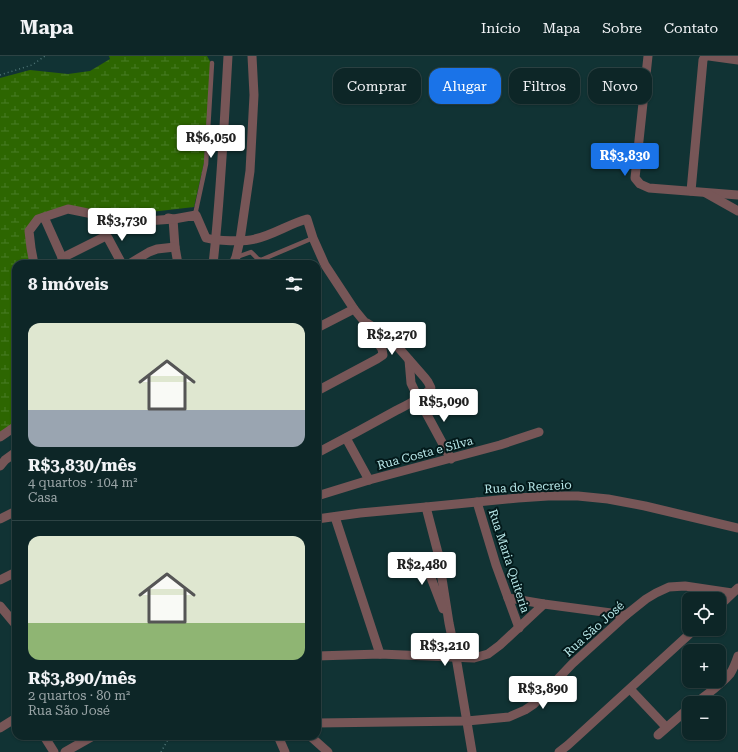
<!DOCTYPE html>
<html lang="pt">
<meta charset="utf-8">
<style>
body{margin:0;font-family:"Roboto Serif",serif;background:#162e2f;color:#f1f3f6;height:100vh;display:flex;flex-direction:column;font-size:15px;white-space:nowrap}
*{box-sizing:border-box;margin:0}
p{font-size:13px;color:#9aa5a7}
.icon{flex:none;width:22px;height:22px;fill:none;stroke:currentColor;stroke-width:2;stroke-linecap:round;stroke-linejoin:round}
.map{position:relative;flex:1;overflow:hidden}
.drawer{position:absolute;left:12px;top:204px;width:309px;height:480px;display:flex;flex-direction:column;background:#0d2627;border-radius:12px;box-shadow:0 1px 3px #0004,0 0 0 1px #2d4344}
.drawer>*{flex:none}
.guide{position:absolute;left:333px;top:12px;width:345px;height:36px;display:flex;gap:8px}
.tools{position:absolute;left:682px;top:536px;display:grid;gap:8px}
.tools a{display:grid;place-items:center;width:44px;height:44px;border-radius:8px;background:#0d2627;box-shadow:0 1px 3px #0004,0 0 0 1px #2d4344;font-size:20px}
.price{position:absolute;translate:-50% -34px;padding:0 9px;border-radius:4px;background:#fff;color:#222;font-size:13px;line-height:26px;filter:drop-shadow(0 1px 2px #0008)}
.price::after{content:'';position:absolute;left:50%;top:24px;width:12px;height:9px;margin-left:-6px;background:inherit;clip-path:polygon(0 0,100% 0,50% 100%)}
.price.on{background:#1a73e8;color:#fff}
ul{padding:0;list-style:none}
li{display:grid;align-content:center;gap:8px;height:212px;padding:0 16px}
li+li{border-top:1px solid #2d4344}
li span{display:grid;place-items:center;height:124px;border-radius:12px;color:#555}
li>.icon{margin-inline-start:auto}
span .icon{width:72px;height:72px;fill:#fffc;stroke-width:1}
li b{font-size:17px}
h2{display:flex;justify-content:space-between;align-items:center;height:48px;padding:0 16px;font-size:17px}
.tag{padding:0 14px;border-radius:12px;background:#0d2627;box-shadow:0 1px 3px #0004,0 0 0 1px #2d4344;font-size:14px;line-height:36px}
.tag.on{background:#1a73e8;color:#fff}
header{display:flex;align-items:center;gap:24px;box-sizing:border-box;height:56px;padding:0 20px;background:#0d2627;border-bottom:1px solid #2d4344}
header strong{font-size:19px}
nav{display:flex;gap:22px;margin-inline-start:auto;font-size:14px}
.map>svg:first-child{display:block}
</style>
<header>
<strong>Mapa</strong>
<nav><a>Início</a><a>Mapa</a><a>Sobre</a><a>Contato</a></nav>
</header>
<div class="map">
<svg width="738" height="696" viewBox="0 0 738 696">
<defs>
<pattern id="wetland-marsh" width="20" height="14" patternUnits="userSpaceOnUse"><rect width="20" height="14" fill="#2d6601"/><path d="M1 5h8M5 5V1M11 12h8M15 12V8" fill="none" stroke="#497c26"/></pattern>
</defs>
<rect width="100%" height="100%" fill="#113334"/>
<polygon fill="url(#wetland-marsh)" points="109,0 207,0 211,7 204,107 194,151 151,156 115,158 68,150 27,174 32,208 16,208 16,365 0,378 0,22 30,14 68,18 90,15 110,3"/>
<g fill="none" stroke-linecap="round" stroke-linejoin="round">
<g stroke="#4f7576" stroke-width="1.5" stroke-dasharray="1 3" stroke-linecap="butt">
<polyline points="0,19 32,9 45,0"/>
<polyline points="161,696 170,680"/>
</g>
<g stroke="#775657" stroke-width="4.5">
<polyline points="195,159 206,108 212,7"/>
<polyline points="237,201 251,196 258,203 261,204 313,182"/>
</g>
<g stroke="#775657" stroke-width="9">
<polyline points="648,0 635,122 640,128 649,132 738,139"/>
<polyline points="691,135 703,4 705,0 709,0 738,4"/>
<polyline points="706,137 738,155"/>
<polyline points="44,161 65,208"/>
<polyline points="168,162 173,163 175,191 178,208"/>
<polyline points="62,202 106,180 108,182 122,208"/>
<path d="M34,208L31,192L29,175L38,163L68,153L132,166L174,163L196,159L206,182C217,185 243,186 255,183C273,179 289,168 307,163L313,182L325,209L354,253L363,264L382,293L383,299L377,303L317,335"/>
<polyline points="129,208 149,196 157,193 175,191"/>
<path d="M213,208C221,139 224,69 228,0"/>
<polyline points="233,208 236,201 240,184 250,115 254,39 252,0"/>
<polyline points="317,272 354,253"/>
<polyline points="409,304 411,327 418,342 451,403"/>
<polyline points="0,381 16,370"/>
<polyline points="346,382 369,424"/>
<path d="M317,397C344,383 370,369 397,354C407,349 424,341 431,332L428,326L425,322L397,290L381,276L367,267"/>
<polyline points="0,410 5,404 16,396"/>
<polyline points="317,440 369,424 500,389 539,376"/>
<polyline points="477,446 496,509 519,572"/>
<polyline points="426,451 438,497 449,567 456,601 472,696"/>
<polyline points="335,461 380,598"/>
<polyline points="0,463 16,455"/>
<polyline points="317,463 360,457 426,451 518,442 548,440 578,440 608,443 645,450 738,472"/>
<polyline points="438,497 429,508 428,514 443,553"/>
<polyline points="0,524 16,516"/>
<polyline points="508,542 544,548 626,559"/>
<polyline points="0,550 16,569"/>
<polyline points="719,550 738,532"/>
<polyline points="317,600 380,598 474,602 488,598 500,589 544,548"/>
<polyline points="630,633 666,671"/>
<path d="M696,647C707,638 721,629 730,618C734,612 736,606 738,600"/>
<polyline points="317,667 467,665 509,661 525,654 534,648 572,608 626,559 646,543 656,537 669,531 685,530 732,537"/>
<polyline points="0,672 16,662"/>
<polyline points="658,679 689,652"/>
<polyline points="44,680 54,696"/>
<polyline points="278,680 285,696"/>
<polyline points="310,680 328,696"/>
<polyline points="65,696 93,680"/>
<polyline points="559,696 568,689 695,573"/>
</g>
</g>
<g text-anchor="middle" stroke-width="4" stroke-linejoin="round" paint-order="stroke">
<g font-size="12" fill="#b8e7e8" stroke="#03191a">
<text transform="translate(425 397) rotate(-15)" y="4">Rua Costa e Silva</text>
<text transform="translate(528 431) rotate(-3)" y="4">Rua do Recreio</text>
<text transform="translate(509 505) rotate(72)" y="4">Rua Maria Quiteria</text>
<text transform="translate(594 573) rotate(-42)" y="4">Rua São José</text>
</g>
</g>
</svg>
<div class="tools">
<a><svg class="icon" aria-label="locate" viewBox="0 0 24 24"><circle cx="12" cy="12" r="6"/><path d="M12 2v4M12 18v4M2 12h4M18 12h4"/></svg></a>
<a>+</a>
<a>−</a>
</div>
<b class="price" style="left:211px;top:103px">R$6,050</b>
<b class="price on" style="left:625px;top:121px">R$3,830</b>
<b class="price" style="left:122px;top:186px">R$3,730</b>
<b class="price" style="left:392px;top:300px">R$2,270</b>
<b class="price" style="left:444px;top:367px">R$5,090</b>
<b class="price" style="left:422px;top:530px">R$2,480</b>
<b class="price" style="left:445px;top:611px">R$3,210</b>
<b class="price" style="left:543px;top:654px">R$3,890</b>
<div class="guide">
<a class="tag">Comprar</a>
<a class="tag on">Alugar</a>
<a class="tag">Filtros</a>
<a class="tag">Novo</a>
</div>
<section class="drawer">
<h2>8 imóveis<svg class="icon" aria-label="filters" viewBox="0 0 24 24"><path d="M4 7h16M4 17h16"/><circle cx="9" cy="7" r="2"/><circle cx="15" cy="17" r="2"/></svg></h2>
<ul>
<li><span style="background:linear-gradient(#dfe7d0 70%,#9aa5b1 0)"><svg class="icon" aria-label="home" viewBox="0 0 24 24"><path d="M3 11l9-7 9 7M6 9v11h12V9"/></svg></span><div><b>R$3,830/mês</b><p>4 quartos · 104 m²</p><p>Casa</p></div></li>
<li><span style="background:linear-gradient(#dfe7d0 70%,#8fb573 0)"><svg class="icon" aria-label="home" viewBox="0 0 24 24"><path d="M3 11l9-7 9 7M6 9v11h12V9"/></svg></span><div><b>R$3,890/mês</b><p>2 quartos · 80 m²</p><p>Rua São José</p></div></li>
</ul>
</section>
</div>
